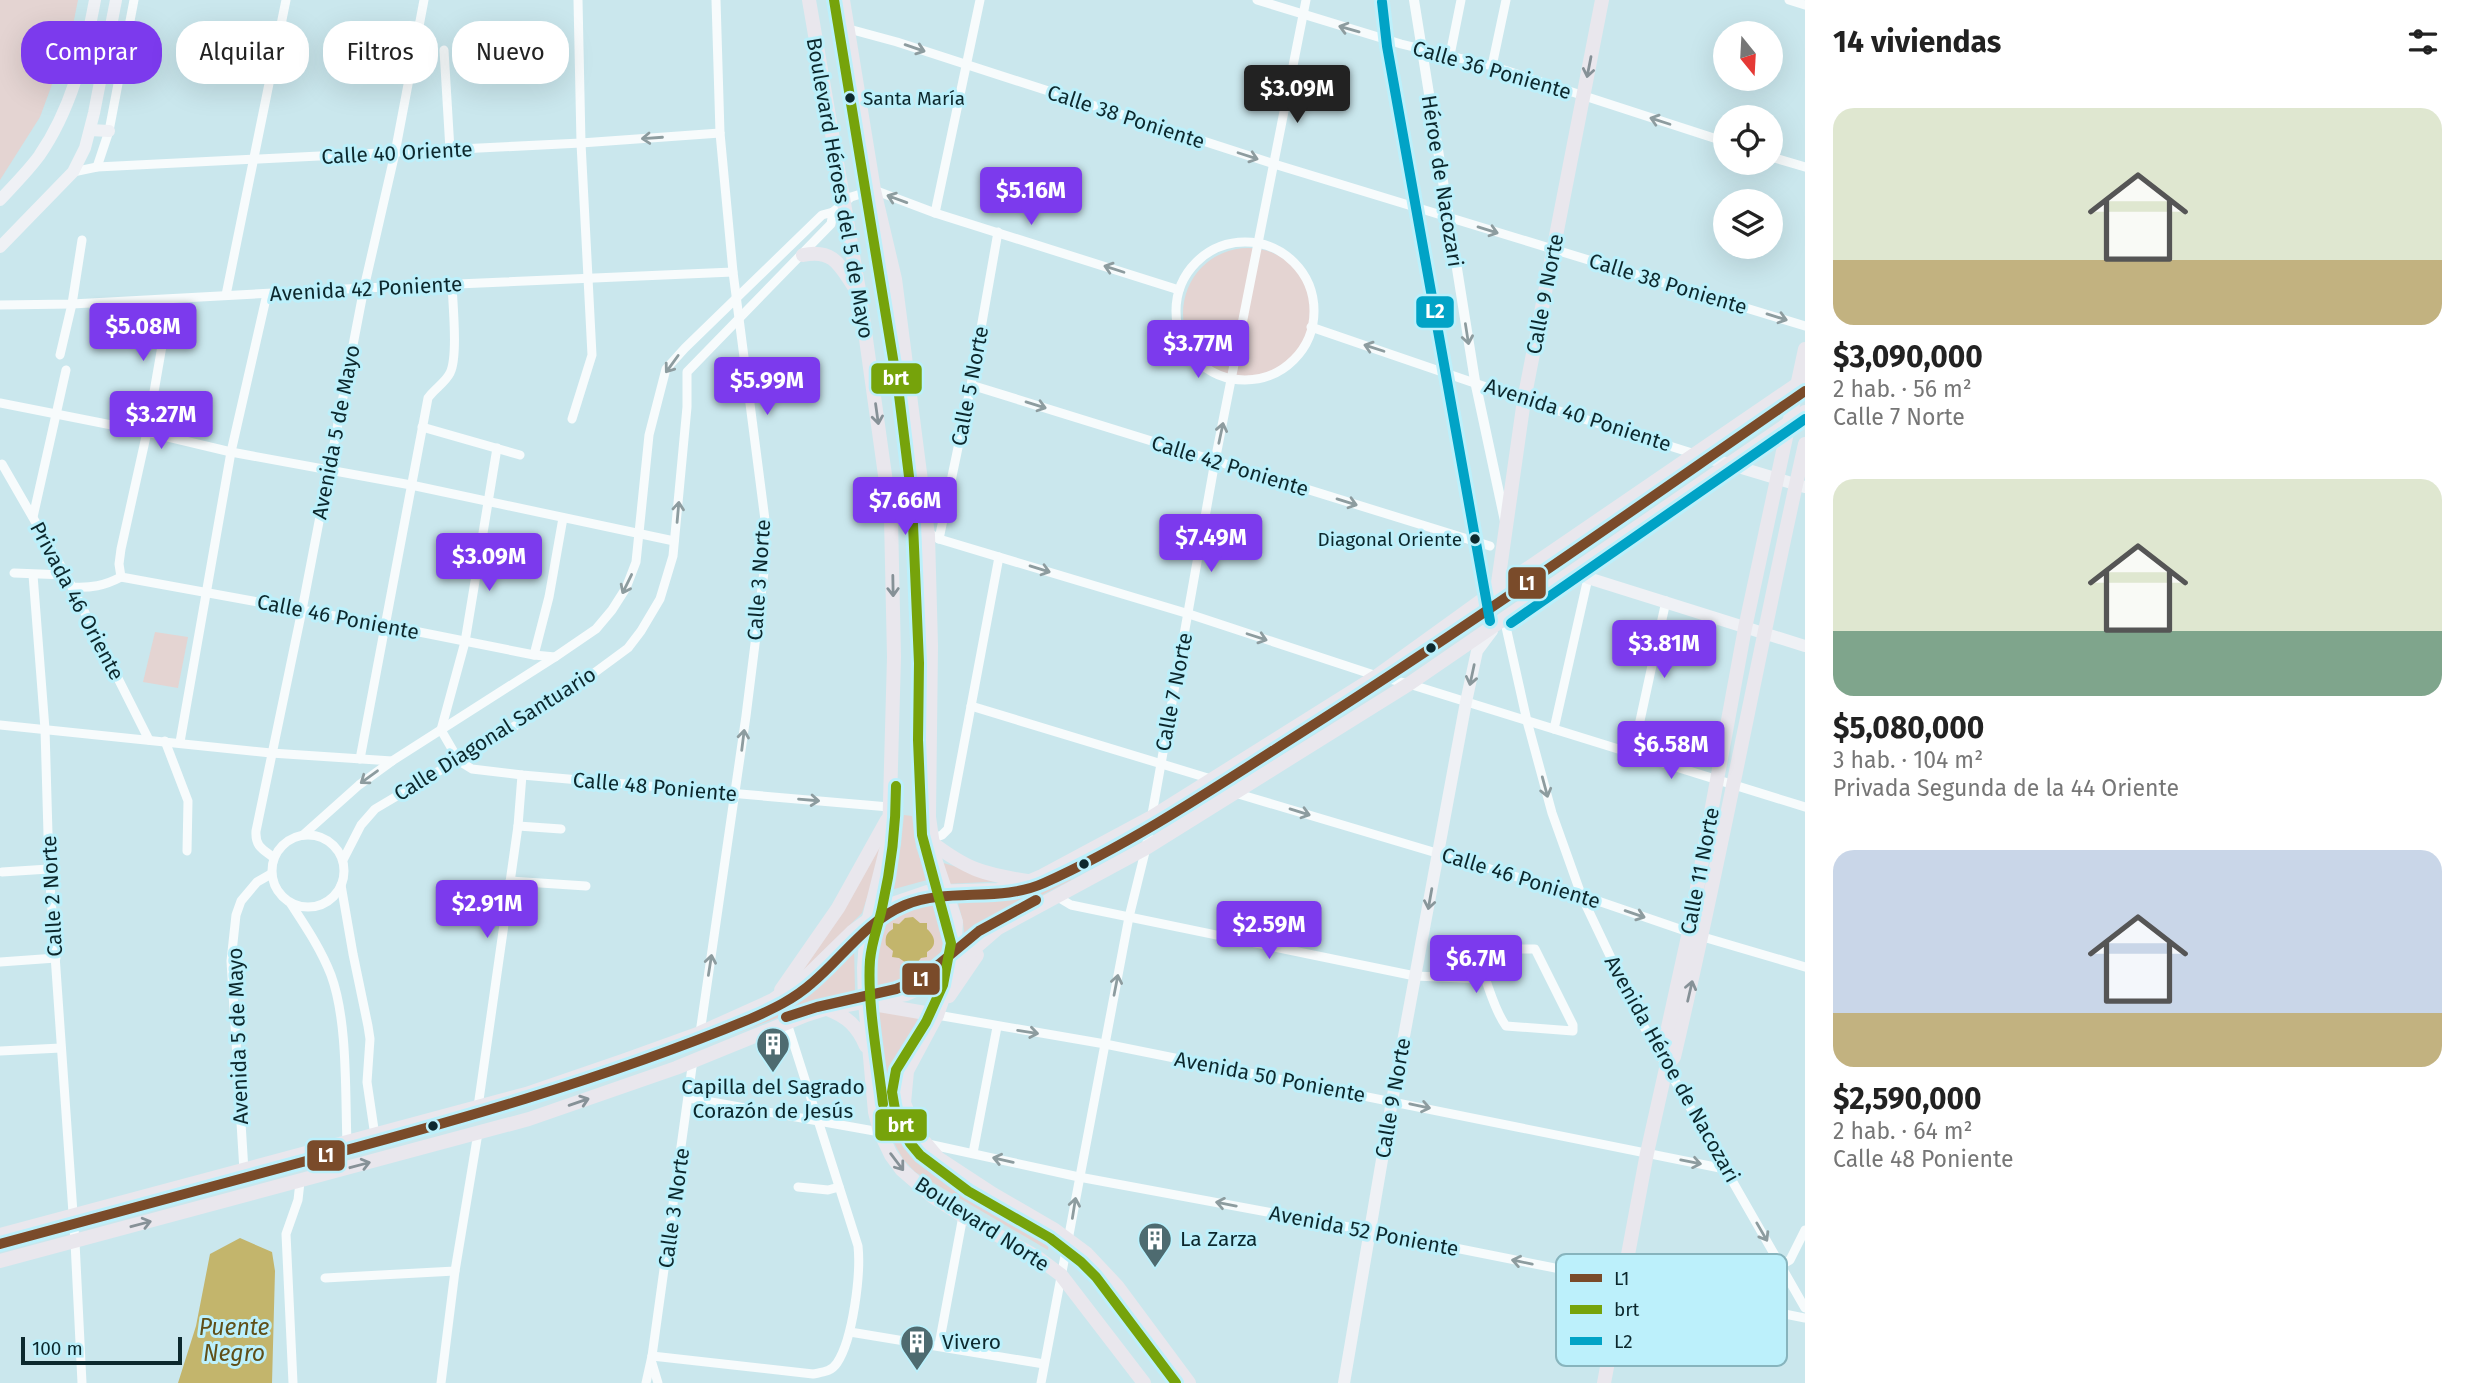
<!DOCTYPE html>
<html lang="es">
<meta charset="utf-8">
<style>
body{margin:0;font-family:"Fira Sans",sans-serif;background:#f2f2f2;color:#222;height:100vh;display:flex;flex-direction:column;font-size:26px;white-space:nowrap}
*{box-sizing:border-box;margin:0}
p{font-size:23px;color:#767676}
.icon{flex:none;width:38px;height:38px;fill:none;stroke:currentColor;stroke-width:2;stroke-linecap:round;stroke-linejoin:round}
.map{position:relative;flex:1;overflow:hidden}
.drawer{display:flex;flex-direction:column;background:#fff;width:665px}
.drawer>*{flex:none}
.hud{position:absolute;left:21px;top:21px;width:665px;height:63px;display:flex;gap:14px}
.needle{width:46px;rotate:162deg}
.controls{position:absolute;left:1713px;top:21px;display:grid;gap:14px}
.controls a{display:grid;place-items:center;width:70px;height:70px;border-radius:50%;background:#fff;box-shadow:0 7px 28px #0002;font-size:35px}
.scale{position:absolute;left:21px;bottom:18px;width:161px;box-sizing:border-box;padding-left:7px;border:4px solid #0c282d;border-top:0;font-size:19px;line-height:24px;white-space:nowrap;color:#0c282d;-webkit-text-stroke:5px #bcf0fb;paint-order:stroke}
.price{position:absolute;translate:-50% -60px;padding:0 16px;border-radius:7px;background:#7c3aed;color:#fff;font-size:23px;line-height:46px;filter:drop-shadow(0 2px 4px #0008)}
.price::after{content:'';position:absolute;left:50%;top:42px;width:21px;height:16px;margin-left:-10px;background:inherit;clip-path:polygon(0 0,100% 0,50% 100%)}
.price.active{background:#222;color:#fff}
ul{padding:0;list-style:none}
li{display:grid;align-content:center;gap:14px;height:371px;padding:0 28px}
li span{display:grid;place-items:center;height:217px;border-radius:21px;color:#555}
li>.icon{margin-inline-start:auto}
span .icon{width:126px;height:126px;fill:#fffc;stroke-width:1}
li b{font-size:30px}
h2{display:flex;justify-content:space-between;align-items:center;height:84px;padding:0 28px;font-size:30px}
.tag{padding:0 24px;border-radius:28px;background:#fff;box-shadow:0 7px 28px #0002;font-size:24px;line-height:63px}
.tag.active{background:#7c3aed;color:#fff}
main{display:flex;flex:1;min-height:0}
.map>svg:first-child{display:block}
</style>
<main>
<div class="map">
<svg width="1805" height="1383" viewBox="0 0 1805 1383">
<rect width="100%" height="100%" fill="#cae7ed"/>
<g fill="#e4d4d2">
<polygon points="0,0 78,0 72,30 40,117 0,180"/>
<circle cx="1248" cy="313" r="65"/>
<polygon points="155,632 188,637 178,688 143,682"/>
<polygon points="904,815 912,816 916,847 927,880 887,891 901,844"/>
<polygon points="880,843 882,852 862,913 805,969 800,970"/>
<polygon points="940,862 1004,881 947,884"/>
<polygon points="1068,874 1071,880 993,920 965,941 963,922 957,899 989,898 1024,893"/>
<path d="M934,904C972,962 923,977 875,986C869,963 871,927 895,914C907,908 921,907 934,904Z"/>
<polygon points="854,945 855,993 829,998 706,1045 703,1039 781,1007 814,985"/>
<polygon points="876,1007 919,1016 908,1042 897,1059 890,1084 894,1119 906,1145 932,1170 1049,1241 1048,1250 915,1172 903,1159 892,1139 883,1086"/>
</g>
<g fill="#c3b56c">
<path d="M913,917L920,923H927V929C935,936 938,946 927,952V957L921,958L916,964L909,965L899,958L892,957L893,951L886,945C885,937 886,933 893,929V923L899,924L905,918Z"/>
<polygon points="240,1238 272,1252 275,1271 272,1383 178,1383 196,1326 210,1254"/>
</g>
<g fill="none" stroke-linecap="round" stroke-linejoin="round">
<g stroke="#f7fbfc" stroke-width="9">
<polyline points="1257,0 1401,44 1492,66 1726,142"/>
<polyline points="1789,0 1805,5"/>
<polyline points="849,29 897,42 1274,164 1805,326"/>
<polyline points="444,50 450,150"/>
<polyline points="1450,55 1461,0"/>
<polyline points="1492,66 1506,0"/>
<polyline points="1771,157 1805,167"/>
<polyline points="97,167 109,131 134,0"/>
<polyline points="73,172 97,167 581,143 720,133"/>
<polyline points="935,213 980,0"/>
<circle cx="1245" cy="311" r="69"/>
<polyline points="226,295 286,0"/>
<polyline points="0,305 72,304 364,288 733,272"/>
<polyline points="1311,327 1524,400 1695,454"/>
<polyline points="60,355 72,304 82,240"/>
<polyline points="971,385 1490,546"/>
<polyline points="0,403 147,432 231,452 411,485 674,541"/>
<polyline points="572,419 592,355 581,143 578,0"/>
<polyline points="422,427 520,455"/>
<polyline points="497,448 465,642 441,730 459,761 472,769 522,775 889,807"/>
<polyline points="2,464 66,575 149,740"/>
<polyline points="33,517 66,370"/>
<polyline points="891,518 913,524 939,539 1189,614 1377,676 1409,684 1805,807"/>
<polyline points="939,539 971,385 998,232"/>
<polyline points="14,573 66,575"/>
<polyline points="33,575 45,729 49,869 75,1242 82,1383"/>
<polyline points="121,577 384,625 534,655 555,657"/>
<polyline points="121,577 119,564 121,549 147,432 170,300"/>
<path d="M72,587C91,588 104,586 121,577"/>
<polyline points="1504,618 1527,721 1552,813 1582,897 1643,1025 1805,1308"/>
<polyline points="534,655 549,597 563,518"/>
<polyline points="971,706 1211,779"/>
<polyline points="0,725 271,753 392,761"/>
<polyline points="1554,729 1588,578"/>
<polyline points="165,741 188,801 187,851"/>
<polyline points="180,742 231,452 267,294"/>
<polyline points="1633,753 1666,601"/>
<path d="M360,759L428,398C434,389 445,383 450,373C458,358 453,306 452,285"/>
<polyline points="1235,793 1598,901 1703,937 1805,967"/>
<polyline points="518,826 561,829"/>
<circle cx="308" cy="871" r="36"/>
<polyline points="303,835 359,785 392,761 555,657 596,629 612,610 626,588 636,562 649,435 666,369 685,348 822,215 833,212 851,197 874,190 935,213 1179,290"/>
<polyline points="931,839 942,835 948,829 999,557"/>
<path d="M273,857C262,849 255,846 256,831L302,610L364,288L395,153L424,0"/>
<polyline points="343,860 361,825 375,809 552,704 628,648 641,631 660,599 673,556 687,407 687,372 831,224 833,212"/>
<polyline points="2,872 49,869"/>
<polyline points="510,881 586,886"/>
<polyline points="341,885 353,954 368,1026 370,1039 367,1082 375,1136"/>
<polyline points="1056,896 1071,905 1415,976 1486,979"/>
<path d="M291,904C306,927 321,949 331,975C348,1021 345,1093 347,1143"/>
<path d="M1482,949H1535L1573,1025V1031L1506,1026C1497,1014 1476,961 1482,949Z"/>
<polyline points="0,962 56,958"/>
<polyline points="937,1015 1105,1044 1725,1169"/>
<polyline points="700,1033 746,716 764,572 765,520 733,272 720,133 716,0"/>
<polyline points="0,1051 61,1048"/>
<polyline points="689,1098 880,1132"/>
<polyline points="478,1107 518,826 522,775"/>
<polyline points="928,1144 1079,1177 1370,1231 1805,1318"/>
<polyline points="973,1153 997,1027"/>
<polyline points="244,1171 231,961 236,915 241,901 257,882 271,874"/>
<polyline points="798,1187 828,1190 839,1187"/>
<polyline points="1781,1265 1790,1260 1805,1230"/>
<polyline points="325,1278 455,1271"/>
<polyline points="850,1332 1044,1364"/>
<polyline points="939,1345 963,1216"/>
<path d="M652,1356L813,1374C823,1372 831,1372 837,1363C853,1339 861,1274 858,1246L787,1023"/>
<polyline points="652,1363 658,1383"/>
<polyline points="293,1383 286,1234 298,1200 300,1182"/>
<polyline points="441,1383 455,1271 478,1133"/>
<polyline points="646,1383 652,1356 693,1060"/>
<polyline points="1041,1383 1129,917 1146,848 1215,461 1306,0"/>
</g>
<polyline stroke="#f7fbfc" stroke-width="10" points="1414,0 1475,381 1505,521"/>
<g stroke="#eff1f5" stroke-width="12">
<polyline points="90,130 109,131"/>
<path d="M0,200C13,186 28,171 39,156C71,110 85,54 95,0"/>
<polyline points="0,247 73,172 85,148 94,113 116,0"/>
<polyline points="1695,454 1805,487"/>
<polyline points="1575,570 1588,578 1805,646"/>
<polyline points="1344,1383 1392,1101 1466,702 1477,651 1492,631"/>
</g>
<g stroke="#e9e7ed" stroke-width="14">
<polyline points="809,0 860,296 891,518 894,657 889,838 867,926 864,968 865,1002 875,1112 880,1132 891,1155 902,1170 932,1196 963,1216 1037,1257 1061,1275 1144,1383"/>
<polyline points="843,0 874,190 895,279 928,535 931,646 929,817 935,859 956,922 953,970 937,1015 907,1071 904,1103 916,1132 938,1158 993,1194 1055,1230 1086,1253 1117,1286 1189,1383"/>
<path d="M803,255C835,248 841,268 857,291"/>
<polyline points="1497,590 1524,400 1602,0"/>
<path d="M931,842C968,870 983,874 1027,881"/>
<polyline points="781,990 838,908 887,820"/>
<polyline points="949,996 977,955"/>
<polyline points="873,1004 937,1015"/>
<path d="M827,1009C847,1016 858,1027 866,1046"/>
<path d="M1667,1064L1674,1057C1722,854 1759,648 1805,444"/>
<polyline points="0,1235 526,1094 625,1060 700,1033 773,1000 808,975 852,932 889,905 927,892 998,890 1016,887 1042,876 1152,817 1377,676 1499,588 1805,379"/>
<polyline points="0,1261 529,1119 676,1068 806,1015 825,1009 906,994 938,980 998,928 1146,848 1409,684 1805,412"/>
<polyline points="1604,1383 1647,1153 1667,1064 1665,1041 1689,932 1745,628 1805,349"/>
</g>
<g stroke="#bcf0fb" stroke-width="16">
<g id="bus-1">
<polyline points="786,1017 817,1007 896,989 921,979 979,931 1036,900"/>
<path d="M0,1244C98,1217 196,1190 295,1164C448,1123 603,1080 750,1019C773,1009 794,999 812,983C843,957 866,921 905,905C949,887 1000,903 1044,883C1131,844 1219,785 1299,734C1471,625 1637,507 1805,391"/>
</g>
</g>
<g stroke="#bcf0fb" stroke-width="16">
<g id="bus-2">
<polyline points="834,0 899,395 912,501 919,663 918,740 922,835 951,943 943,985 926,1022 896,1070 892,1092 896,1115 910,1143 920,1155 968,1191 1050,1238 1081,1262 1096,1277 1176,1383"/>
<path d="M883,1104C878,1060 867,1003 870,960C872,940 878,927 882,908C891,868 896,827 896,786"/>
</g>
</g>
<g stroke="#bcf0fb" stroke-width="16">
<g id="bus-3">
<polyline points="1382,2 1387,46 1490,621"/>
<polyline points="1511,623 1805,419"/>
</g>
</g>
<use href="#bus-1" stroke="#7a4b2a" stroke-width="10"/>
<use href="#bus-2" stroke="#76a30b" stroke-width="10"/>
<use href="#bus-3" stroke="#01a3c6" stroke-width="10"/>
</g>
<defs><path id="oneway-shaft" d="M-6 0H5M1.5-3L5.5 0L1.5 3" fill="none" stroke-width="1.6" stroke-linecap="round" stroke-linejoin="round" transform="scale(1.75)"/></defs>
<g stroke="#8d9c9f">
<use href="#oneway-shaft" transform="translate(1349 29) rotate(-164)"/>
<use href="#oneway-shaft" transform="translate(915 48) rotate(19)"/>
<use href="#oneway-shaft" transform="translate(1660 121) rotate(-162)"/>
<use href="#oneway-shaft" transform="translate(652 138) rotate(176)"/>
<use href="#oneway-shaft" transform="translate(1248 156) rotate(18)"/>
<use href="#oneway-shaft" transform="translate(897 199) rotate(-160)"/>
<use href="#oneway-shaft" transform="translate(1488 230) rotate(17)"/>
<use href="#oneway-shaft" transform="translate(1114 269) rotate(-162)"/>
<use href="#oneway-shaft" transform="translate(1777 317) rotate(17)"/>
<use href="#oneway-shaft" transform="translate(1467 334) rotate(81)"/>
<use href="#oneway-shaft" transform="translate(1374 348) rotate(-162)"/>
<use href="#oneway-shaft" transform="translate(672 364) rotate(126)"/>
<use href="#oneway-shaft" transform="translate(1036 405) rotate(17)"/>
<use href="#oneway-shaft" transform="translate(1221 433) rotate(-78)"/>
<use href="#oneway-shaft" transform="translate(1347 502) rotate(17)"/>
<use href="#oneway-shaft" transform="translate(678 512) rotate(-85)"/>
<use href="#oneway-shaft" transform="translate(1040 569) rotate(17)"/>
<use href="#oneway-shaft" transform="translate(627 584) rotate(116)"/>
<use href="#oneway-shaft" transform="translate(1257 637) rotate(18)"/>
<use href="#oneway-shaft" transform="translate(743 740) rotate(-83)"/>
<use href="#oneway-shaft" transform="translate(369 777) rotate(144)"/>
<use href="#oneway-shaft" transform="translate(1545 787) rotate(75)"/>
<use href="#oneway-shaft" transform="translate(809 800) rotate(5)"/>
<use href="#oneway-shaft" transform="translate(1300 812) rotate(17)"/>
<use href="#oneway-shaft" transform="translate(1635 914) rotate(19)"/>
<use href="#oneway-shaft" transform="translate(710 965) rotate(-81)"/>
<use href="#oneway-shaft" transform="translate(1116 985) rotate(-79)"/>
<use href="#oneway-shaft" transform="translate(1028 1032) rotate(9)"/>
<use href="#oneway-shaft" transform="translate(1420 1106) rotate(12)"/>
<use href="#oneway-shaft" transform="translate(1003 1160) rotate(-167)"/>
<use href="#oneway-shaft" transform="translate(1691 1162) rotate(11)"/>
<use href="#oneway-shaft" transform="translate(1226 1204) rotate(-169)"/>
<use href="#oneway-shaft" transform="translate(1074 1208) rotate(-81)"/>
<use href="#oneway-shaft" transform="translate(1762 1232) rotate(60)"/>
<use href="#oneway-shaft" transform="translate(1522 1262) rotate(-168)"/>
</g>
<g stroke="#869197">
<use href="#oneway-shaft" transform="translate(1589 67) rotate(101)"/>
<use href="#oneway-shaft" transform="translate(877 414) rotate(82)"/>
<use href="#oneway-shaft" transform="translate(893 586) rotate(89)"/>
<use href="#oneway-shaft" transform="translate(1690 991) rotate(-77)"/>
<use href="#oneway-shaft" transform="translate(579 1102) rotate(-19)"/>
<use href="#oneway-shaft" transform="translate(897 1162) rotate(53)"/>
<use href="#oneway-shaft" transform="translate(360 1165) rotate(-15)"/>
<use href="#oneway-shaft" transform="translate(141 1224) rotate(-15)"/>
</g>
<g stroke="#89979b">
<use href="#oneway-shaft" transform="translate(1472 675) rotate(102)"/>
<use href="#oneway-shaft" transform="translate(1430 899) rotate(100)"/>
</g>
<defs>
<g id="building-pin" transform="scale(1.75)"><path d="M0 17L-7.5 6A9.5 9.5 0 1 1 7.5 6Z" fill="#4e6b70" stroke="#bcf0fb"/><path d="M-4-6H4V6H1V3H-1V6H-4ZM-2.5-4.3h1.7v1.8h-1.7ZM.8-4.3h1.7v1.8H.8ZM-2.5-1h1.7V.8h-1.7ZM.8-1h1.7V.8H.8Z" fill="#fff"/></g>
</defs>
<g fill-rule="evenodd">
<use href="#building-pin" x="773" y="1044"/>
<use href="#building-pin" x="1155" y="1239"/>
<use href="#building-pin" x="917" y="1342"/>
</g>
<g fill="#0c282d" stroke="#bcf0fb" stroke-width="2.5">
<circle cx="850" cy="98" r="6"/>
<circle cx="1475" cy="539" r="6"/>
<circle cx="1431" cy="648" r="6"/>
<circle cx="1084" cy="864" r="6"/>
<circle cx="433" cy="1126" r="6"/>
</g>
<g text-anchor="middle" stroke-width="6" stroke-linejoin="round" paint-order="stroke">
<g font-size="19" fill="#0c282d" stroke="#bcf0fb" text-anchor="start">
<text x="863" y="105">Santa María</text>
<text x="1462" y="546" text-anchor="end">Diagonal Oriente</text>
</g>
<g font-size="21" fill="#0c282d" stroke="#bcf0fb">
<text transform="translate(1492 70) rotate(16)" y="7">Calle 36 Poniente</text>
<text transform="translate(1126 117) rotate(18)" y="7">Calle 38 Poniente</text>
<text transform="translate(397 153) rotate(-3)" y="7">Calle 40 Oriente</text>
<text transform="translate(1442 181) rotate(81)" y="7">Héroe de Nacozari</text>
<text transform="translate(840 188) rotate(80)" y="7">Boulevard Héroes del 5 de Mayo</text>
<text transform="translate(1668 284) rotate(17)" y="7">Calle 38 Poniente</text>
<text transform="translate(366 289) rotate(-3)" y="7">Avenida 42 Poniente</text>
<text transform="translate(1545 294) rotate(-79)" y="7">Calle 9 Norte</text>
<text transform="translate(970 386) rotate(-79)" y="7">Calle 5 Norte</text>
<text transform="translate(1578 415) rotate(18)" y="7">Avenida 40 Poniente</text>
<text transform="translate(336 432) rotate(-79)" y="7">Avenida 5 de Mayo</text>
<text transform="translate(1230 466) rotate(17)" y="7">Calle 42 Poniente</text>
<text transform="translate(759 580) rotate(-86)" y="7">Calle 3 Norte</text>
<text transform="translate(77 601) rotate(62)" y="7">Privada 46 Oriente</text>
<text transform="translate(338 617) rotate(11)" y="7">Calle 46 Poniente</text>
<text transform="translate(1174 692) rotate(-79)" y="7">Calle 7 Norte</text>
<text transform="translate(495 734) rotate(-32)" y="7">Calle Diagonal Santuario</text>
<text transform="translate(655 787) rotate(5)" y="7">Calle 48 Poniente</text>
<text transform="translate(1700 871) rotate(-79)" y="7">Calle 11 Norte</text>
<text transform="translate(1521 878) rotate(17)" y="7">Calle 46 Poniente</text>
<text transform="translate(52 896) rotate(-93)" y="7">Calle 2 Norte</text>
<text transform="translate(238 1036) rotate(-92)" y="7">Avenida 5 de Mayo</text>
<text transform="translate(1672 1069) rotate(61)" y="7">Avenida Héroe de Nacozari</text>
<text transform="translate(1270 1077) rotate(11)" y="7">Avenida 50 Poniente</text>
<text transform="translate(1393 1098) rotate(-80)" y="7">Calle 9 Norte</text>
<text transform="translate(674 1208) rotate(-82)" y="7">Calle 3 Norte</text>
<text transform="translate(982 1224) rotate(33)" y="7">Boulevard Norte</text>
<text transform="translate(1364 1231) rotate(11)" y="7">Avenida 52 Poniente</text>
</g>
<g font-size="21" fill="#0c282d" stroke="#bcf0fb" text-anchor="start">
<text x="773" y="1094" text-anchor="middle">Capilla del Sagrado<tspan x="773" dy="24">Corazón de Jesús</tspan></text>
<text x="1180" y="1246">La Zarza</text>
<text x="942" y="1349">Vivero</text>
</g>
<g font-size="23" font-style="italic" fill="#604f18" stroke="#bcf0fb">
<text x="234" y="1335">Puente<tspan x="234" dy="26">Negro</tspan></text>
</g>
</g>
<rect x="1556" y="1254" width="231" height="112" rx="10" fill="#bcf0fb" stroke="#87b4bd" stroke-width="2"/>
<rect x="1570" y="1274" width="32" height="8" fill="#7a4b2a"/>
<rect x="1570" y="1305" width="32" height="9" fill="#76a30b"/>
<rect x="1570" y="1337" width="32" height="8" fill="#01a3c6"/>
<g font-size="19" fill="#0c282d">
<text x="1614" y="1285">L1</text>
<text x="1614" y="1316">brt</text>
<text x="1614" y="1348">L2</text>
</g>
<g stroke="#bcf0fb" stroke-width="2.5">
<rect x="1415" y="295" width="40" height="34" rx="7" fill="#01a3c6"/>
<rect x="870" y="362" width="53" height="33" rx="7" fill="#76a30b"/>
<rect x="1507" y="566" width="40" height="34" rx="7" fill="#7a4b2a"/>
<rect x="901" y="962" width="40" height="34" rx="7" fill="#7a4b2a"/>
<rect x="874" y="1108" width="54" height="34" rx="7" fill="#76a30b"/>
<rect x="306" y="1139" width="40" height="33" rx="7" fill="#7a4b2a"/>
</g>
<g font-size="19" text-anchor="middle" font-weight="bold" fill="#fff">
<text x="1435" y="318">L2</text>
<text x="896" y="385">brt</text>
<text x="1527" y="590">L1</text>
<text x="921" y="986">L1</text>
<text x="901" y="1132">brt</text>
<text x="326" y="1162">L1</text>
</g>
</svg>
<div class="controls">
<a><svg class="needle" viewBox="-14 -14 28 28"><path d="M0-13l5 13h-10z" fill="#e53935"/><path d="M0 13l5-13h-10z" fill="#767676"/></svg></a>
<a><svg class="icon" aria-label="locate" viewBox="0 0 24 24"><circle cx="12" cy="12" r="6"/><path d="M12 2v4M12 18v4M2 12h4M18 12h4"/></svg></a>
<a><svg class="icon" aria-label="layers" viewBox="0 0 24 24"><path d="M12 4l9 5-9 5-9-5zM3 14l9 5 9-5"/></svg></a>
</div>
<div class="scale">100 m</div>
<b class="price active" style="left:1297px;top:125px">$3.09M</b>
<b class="price" style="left:1031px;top:227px">$5.16M</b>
<b class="price" style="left:143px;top:363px">$5.08M</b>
<b class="price" style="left:1198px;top:380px">$3.77M</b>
<b class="price" style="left:767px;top:417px">$5.99M</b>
<b class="price" style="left:161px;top:451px">$3.27M</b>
<b class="price" style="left:905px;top:537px">$7.66M</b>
<b class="price" style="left:1211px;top:574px">$7.49M</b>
<b class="price" style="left:489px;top:593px">$3.09M</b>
<b class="price" style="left:1664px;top:680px">$3.81M</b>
<b class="price" style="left:1671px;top:781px">$6.58M</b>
<b class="price" style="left:487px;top:940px">$2.91M</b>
<b class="price" style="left:1269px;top:961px">$2.59M</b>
<b class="price" style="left:1476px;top:995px">$6.7M</b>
<div class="hud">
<a class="tag active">Comprar</a>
<a class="tag">Alquilar</a>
<a class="tag">Filtros</a>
<a class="tag">Nuevo</a>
</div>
</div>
<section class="drawer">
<h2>14 viviendas<svg class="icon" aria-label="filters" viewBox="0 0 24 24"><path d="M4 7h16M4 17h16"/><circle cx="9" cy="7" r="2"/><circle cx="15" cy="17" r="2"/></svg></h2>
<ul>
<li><span style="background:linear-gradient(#dfe7d0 70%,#c2b280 0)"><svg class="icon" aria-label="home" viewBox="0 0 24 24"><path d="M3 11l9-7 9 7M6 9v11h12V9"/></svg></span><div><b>$3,090,000</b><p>2 hab. · 56 m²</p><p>Calle 7 Norte</p></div></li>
<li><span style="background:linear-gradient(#dfe7d0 70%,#7fa58c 0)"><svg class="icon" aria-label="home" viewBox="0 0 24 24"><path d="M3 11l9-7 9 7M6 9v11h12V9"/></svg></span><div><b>$5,080,000</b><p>3 hab. · 104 m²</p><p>Privada Segunda de la 44 Oriente</p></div></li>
<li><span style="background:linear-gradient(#c9d6e8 75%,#c2b280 0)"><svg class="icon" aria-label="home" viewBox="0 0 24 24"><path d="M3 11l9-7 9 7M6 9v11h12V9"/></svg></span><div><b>$2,590,000</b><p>2 hab. · 64 m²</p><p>Calle 48 Poniente</p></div></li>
</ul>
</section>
</main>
